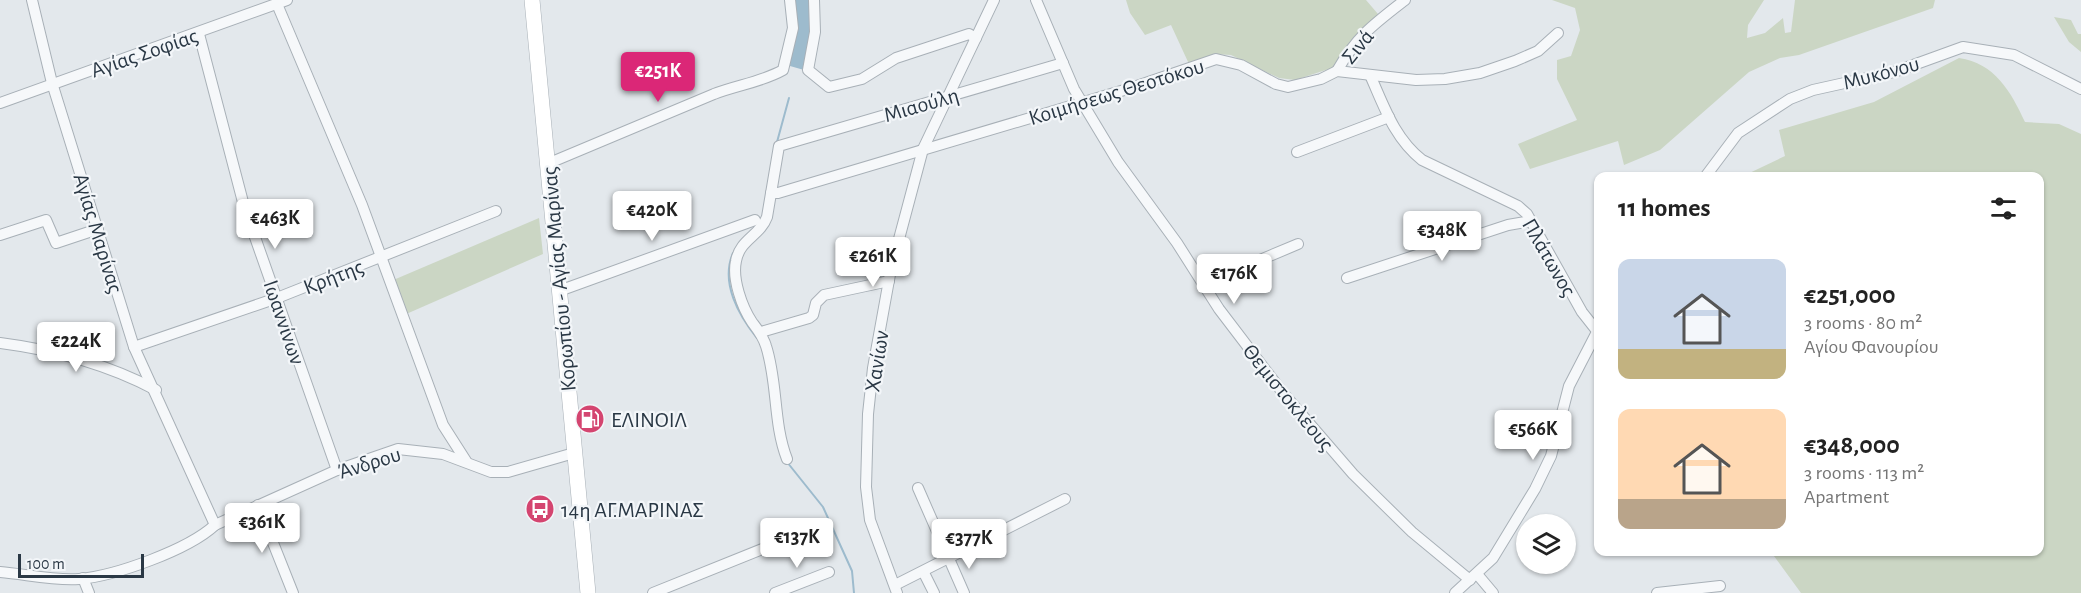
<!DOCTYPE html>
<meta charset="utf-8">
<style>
body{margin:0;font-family:"Alegreya Sans",sans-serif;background:#f2f2f2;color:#222;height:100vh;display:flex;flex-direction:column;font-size:22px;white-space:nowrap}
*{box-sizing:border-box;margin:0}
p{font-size:20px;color:#767676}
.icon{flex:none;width:33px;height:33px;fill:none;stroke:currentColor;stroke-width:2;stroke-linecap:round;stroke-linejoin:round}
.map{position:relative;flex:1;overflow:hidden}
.panel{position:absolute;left:1594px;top:172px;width:450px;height:384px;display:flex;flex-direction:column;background:#fff;border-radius:12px;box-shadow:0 2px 4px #0004}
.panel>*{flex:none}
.buttons{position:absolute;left:1516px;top:514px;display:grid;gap:12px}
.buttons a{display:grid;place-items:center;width:60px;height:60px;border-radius:50%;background:#fff;box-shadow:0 2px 4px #0004;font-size:30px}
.scale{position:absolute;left:18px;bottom:15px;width:126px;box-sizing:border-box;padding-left:6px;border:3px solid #2a3845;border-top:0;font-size:16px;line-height:21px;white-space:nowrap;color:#2a3845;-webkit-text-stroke:4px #f3f6f9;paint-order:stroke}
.price{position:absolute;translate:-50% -51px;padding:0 14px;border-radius:6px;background:#fff;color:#222;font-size:20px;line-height:39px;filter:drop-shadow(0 2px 3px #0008)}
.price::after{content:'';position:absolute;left:50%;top:36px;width:18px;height:14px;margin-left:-9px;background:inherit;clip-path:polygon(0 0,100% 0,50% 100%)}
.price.on{background:#db2777;color:#fff}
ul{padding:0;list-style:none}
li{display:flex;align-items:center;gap:18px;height:150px;padding:0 24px}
li span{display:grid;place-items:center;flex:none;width:168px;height:120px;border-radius:12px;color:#555}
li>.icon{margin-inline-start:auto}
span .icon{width:72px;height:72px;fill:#fffc;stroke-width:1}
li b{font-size:26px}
h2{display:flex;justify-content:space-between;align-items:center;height:72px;padding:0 24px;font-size:26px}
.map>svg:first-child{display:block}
</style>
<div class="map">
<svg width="2081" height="593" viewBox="0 0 2081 593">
<rect width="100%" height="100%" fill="#e3e8ec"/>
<g fill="#cbd6c4">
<polygon points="1126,0 1366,0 1378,14 1345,49 1335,67 1295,80 1279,78 1231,55 1214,54 1189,64 1171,25 1145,35 1130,13"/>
<polygon points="1552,0 1764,0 1748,25 1747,38 1765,33 1783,18 1785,33 1791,32 1795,0 1935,0 1933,8 1799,55 1780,58 1749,72 1660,150 1624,165 1618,141 1530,169 1518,144 1577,120 1557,79 1557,60 1571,56 1580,30 1575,8"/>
<polygon points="2054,17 2071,20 2078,34 2081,34 2081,52 2069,42"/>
<path d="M1959,58C1995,63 2011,92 2025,122L2059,124L2081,134V593H1801L1771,552H2040V177H1741L1785,156L1779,130L1874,102Z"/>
<polygon points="539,218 543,254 404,315 391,281"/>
</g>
<polygon fill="#9dbbcd" points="792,0 810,0 814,16 804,70 790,66"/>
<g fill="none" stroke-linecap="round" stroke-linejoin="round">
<g stroke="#9dbbcd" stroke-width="2">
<polyline points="777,142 789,98"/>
<path d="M733,253C720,283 739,316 757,338"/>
<polyline points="787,462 823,507 852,571 854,593"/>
</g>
<g stroke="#a8b0b7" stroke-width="12">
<g id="street">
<polyline points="32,0 52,83 134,347 215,525"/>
<polyline points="814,0 815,32 808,70 829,87 862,79 896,58 969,34 976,38"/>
<polyline points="1036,0 1074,89 1118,162 1177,243 1219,309 1283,393 1353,474 1412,532 1470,580"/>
<polyline points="277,4 362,205 443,425 466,461"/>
<polyline points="199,34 244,206 337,470"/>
<path d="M1337,71C1357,36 1374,24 1405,0"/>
<path d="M1370,75C1384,106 1394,138 1422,160L1518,206L1527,214L1582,312L1597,331"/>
<polyline points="0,103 287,0"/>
<polyline points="1297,152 1389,117"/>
<path d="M547,164L714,94C737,85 762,82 783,70L793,28L790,0"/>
<polyline points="1705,177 1738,133 1790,99 1813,90 1894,72 1963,47 2014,55 2081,89"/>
<polyline points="771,193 778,193 1131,88 1216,59 1241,65 1276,84 1288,87 1321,79 1337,71 1416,80 1445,79 1480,73 1515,61 1538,51 1558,33"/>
<polyline points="0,235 46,220 56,243 98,229"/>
<polyline points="1347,278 1508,225 1531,221"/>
<polyline points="1203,284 1298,244"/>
<polyline points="559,291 755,220"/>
<polyline points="761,332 809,318 813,315 816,303 824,295 889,281"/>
<path d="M0,343C55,350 107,364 156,390"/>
<polyline points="134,347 277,298 496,211"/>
<path d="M787,459C773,423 778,383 766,346C763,336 758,330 752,322C742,307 732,279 736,261C740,239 760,236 767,217L779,146L1063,63"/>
<polyline points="918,488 964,593"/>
<polyline points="258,505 293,593"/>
<path d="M0,572C25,574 54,581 79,579C115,576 188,550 215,525L337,470L398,449L443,454L491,472H508L574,453"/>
<polyline points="924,573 934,593"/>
<polyline points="1477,574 1493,593"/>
<polyline points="83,578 89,593"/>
<polyline points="895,585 1065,499"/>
<polyline points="653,593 797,535"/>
<polyline points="775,593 829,572"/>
<polyline points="897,593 870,520 866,487 868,414 873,368 891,269 923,149 994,0"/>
<polyline points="1455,593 1493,558 1535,489 1551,456 1569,386 1599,328"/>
<polyline points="1657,593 1720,586"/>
</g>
</g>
<g stroke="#a8b0b7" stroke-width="16">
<polyline id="secondary" points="532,0 588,593"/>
</g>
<use href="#street" stroke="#f6f8fa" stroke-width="10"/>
<use href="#secondary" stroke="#fff" stroke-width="15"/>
</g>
<defs>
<g id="fuel-disc" transform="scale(1.5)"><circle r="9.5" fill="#d44570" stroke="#f3f6f9"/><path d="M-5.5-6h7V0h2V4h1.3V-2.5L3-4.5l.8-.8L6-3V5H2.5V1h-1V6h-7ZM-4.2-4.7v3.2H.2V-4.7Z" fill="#fff"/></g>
<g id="bus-disc" transform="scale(1.5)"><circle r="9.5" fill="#d44570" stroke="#f3f6f9"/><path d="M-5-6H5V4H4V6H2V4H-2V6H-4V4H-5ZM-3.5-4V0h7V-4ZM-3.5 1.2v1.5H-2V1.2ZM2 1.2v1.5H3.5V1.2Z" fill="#fff"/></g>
</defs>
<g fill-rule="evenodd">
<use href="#fuel-disc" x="590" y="419"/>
<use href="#bus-disc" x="540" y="509"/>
</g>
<g text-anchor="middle" stroke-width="4.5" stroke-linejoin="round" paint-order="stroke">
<g font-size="22" fill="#2a3845" stroke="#f3f6f9">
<text transform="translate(1357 46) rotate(-51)" y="8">Σινά</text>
<text transform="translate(144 52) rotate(-19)" y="8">Αγίας Σοφίας</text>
<text transform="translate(1881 72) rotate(-15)" y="8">Μυκόνου</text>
<text transform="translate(1116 91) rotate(-17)" y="8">Κοιμήσεως Θεοτόκου</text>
<text transform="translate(921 104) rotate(-16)" y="8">Μιαούλη</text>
<text transform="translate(99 233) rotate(73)" y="8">Αγίας Μαρίνας</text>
<text transform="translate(1550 257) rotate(60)" y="8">Πλάτωνος</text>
<text transform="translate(333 276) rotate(-21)" y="8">Κρήτης</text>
<text transform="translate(558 279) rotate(-95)" y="8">Κορωπίου - Αγίας Μαρίνας</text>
<text transform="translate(285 322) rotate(71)" y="8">Ιωαννίνων</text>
<text transform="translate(876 361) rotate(-81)" y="8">Χανίων</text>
<text transform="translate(1289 397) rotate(51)" y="8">Θεμιστοκλέους</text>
<text transform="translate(369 462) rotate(-17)" y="8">Άνδρου</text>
</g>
<g font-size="22" fill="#2a3845" stroke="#f3f6f9" text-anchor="start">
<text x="611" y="427">ΕΛΙΝΟΙΛ</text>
<text x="561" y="517">14η ΑΓ.ΜΑΡΙΝΑΣ</text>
</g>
</g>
</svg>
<div class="buttons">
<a><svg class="icon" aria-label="layers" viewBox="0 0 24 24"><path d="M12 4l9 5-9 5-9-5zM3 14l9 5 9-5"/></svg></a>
</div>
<div class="scale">100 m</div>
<b class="price on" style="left:658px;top:103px">€251K</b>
<b class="price" style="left:652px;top:242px">€420K</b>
<b class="price" style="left:275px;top:250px">€463K</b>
<b class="price" style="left:1442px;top:262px">€348K</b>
<b class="price" style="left:873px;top:288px">€261K</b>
<b class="price" style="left:1234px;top:305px">€176K</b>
<b class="price" style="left:76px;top:373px">€224K</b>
<b class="price" style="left:1533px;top:461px">€566K</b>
<b class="price" style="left:262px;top:554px">€361K</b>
<b class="price" style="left:797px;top:569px">€137K</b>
<b class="price" style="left:969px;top:570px">€377K</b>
<section class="panel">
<h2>11 homes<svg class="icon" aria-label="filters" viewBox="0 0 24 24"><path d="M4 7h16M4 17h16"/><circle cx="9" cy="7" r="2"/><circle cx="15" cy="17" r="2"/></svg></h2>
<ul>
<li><span style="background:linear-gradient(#c9d6e8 75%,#c2b280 0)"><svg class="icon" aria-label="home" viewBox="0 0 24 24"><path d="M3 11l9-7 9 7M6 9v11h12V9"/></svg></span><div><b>€251,000</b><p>3 rooms · 80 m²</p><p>Αγίου Φανουρίου</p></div></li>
<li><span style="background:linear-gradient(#ffd9b3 75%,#b9a48a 0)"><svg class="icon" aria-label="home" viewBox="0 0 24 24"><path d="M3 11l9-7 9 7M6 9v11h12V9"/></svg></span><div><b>€348,000</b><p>3 rooms · 113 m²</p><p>Apartment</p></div></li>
</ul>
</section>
</div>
